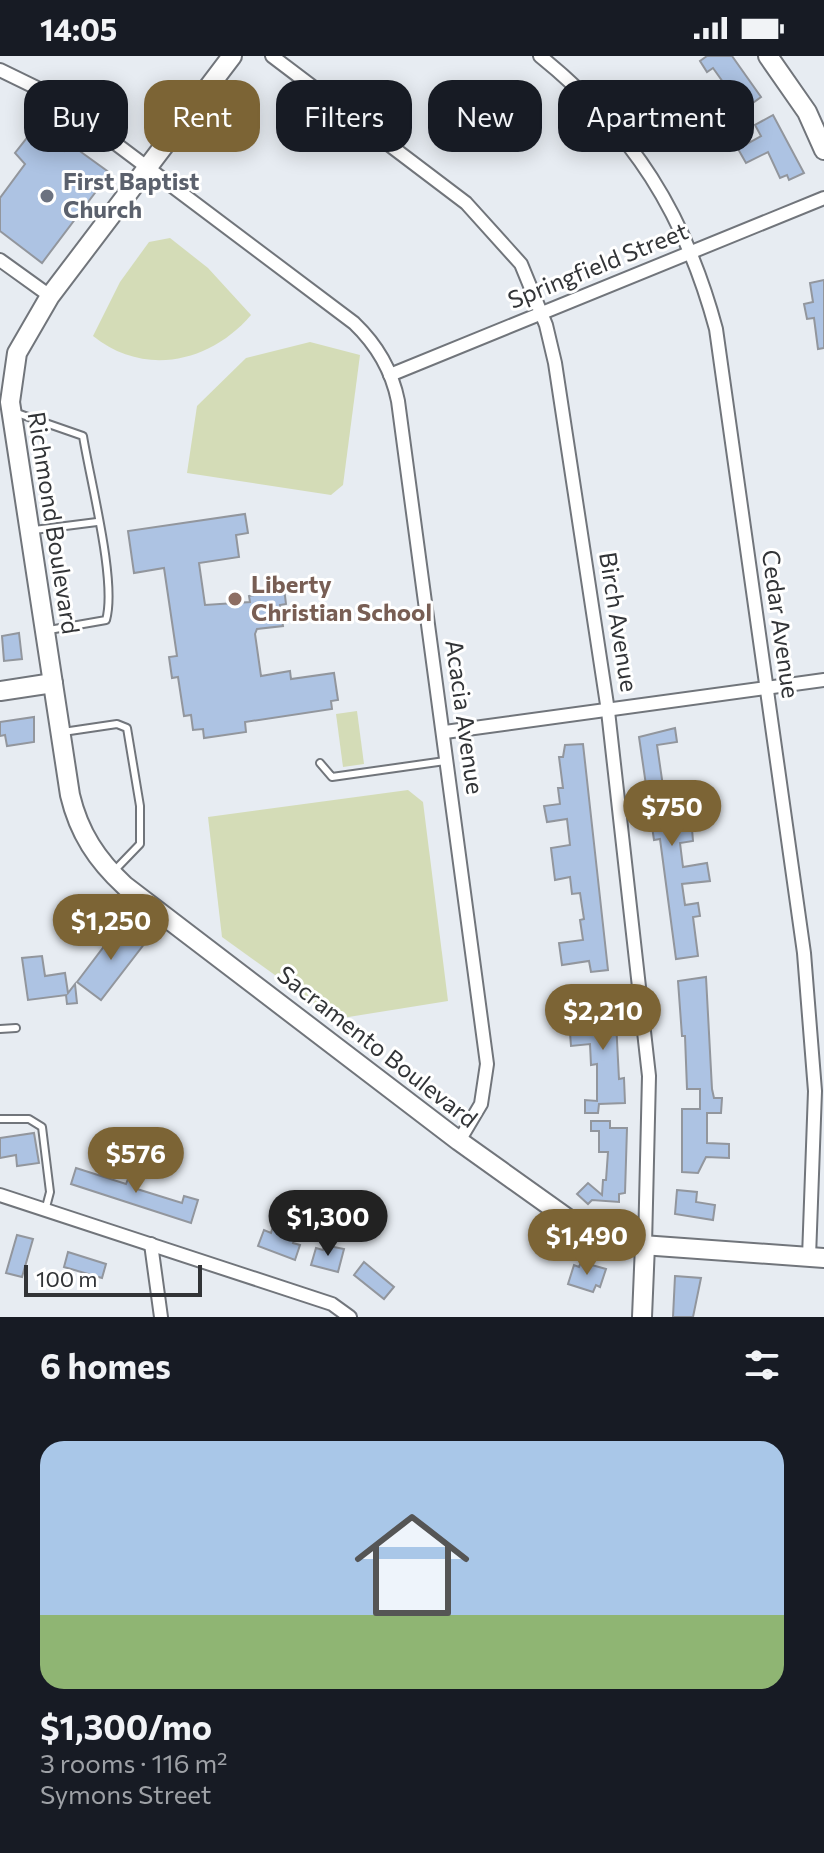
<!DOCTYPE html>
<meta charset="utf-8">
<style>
body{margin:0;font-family:Commissioner,sans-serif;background:#242831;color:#f1f3f6;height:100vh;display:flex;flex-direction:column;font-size:30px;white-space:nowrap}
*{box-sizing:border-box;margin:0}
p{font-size:26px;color:#9ea1a6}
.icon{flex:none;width:44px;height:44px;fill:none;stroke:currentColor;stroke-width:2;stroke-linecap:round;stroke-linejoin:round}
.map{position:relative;height:1261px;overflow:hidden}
.sheet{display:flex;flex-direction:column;background:#171b24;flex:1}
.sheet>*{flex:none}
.hud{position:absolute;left:24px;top:24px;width:776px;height:72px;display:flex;gap:16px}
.scale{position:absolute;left:24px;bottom:20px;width:178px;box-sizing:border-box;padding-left:8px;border:4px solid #323437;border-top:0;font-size:22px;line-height:28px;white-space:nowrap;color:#323437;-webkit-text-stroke:6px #fff;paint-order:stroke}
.price{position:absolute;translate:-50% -68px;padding:0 18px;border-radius:28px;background:#7c6435;color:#fff;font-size:26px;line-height:52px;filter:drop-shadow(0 2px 4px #0008)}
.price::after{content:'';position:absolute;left:50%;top:48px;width:24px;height:18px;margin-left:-12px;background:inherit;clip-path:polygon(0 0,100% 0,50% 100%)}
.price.active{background:#222;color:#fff}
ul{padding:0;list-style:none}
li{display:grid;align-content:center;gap:16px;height:424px;padding:0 40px}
li span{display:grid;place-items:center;height:248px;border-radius:24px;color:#555}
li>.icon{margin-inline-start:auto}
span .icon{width:144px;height:144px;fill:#fffc;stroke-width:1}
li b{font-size:34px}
h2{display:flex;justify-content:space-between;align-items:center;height:96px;padding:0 40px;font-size:34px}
.chip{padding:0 28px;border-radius:24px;background:#171b24;box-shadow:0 4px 20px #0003;font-size:28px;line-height:72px}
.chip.active{background:#7c6435;color:#fff}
.status{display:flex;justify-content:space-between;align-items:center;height:56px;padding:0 40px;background:#171b24;direction:ltr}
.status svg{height:22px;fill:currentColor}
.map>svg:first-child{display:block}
</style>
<div class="status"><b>14:05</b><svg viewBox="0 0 49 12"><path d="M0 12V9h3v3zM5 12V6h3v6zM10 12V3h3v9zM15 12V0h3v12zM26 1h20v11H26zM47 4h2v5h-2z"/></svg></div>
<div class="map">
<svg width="824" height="1261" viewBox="0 0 824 1261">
<rect width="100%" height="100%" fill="#e7ecf2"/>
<g fill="#d4dcb7">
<path d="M170,182L208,212L251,259C210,307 144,321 93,280L120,226L149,186Z"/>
<polygon points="310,286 360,299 343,429 331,439 187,417 197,350 246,302"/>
<polygon points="357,655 364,708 343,711 336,658"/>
<polygon points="408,734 423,746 448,945 336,963 222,881 208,761"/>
</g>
<g fill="#adc3e3" stroke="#92969d" stroke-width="2">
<polygon points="707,0 732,0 761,41 743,54 713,12 707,16 700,5"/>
<polygon points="773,59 804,117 789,124 787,119 780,122 768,96 746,107 738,93 761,80 755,69"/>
<polygon points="34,73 64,95 70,88 110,117 42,207 0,175 0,142 25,108 15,97"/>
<polygon points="824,224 824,292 818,293 814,262 807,263 804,248 813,246 810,227"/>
<polygon points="245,458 248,477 236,479 239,501 199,507 205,549 250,546 249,540 266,537 265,532 284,532 286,548 280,549 283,570 257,573 255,578 261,620 290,615 291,623 334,617 338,644 331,645 332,653 245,666 246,676 204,682 203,673 193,674 191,659 184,660 178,621 172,622 169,601 177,600 164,512 134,517 128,475"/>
<polygon points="19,577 22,603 4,605 2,580"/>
<polygon points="34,661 34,686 7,690 5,679 0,680 0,666"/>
<polygon points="675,672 677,686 657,689 667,758 672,757 675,775 692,773 693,785 680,787 683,811 707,807 710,825 682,828 685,849 698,847 700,860 693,861 698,900 676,903 660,783 654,784 639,681"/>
<polygon points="583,688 608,914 591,916 589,905 562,909 559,887 583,884 580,864 584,863 580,837 572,838 570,821 555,824 551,792 570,789 567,763 547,766 544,750 560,748 558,732 563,732 559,701 563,701 565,689"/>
<polygon points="121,868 145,887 101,944 77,926"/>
<polygon points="42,900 45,920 65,917 68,937 75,928 77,947 67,948 66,939 28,944 22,902"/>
<polygon points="706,921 712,1033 714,1042 722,1042 721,1057 707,1057 707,1087 729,1088 729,1102 706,1101 698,1117 682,1116 682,1053 700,1053 700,1033 687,1033 685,980 682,980 678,925"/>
<polygon points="611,934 612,946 615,946 619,1023 624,1022 625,1047 599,1048 598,1057 585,1057 585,1044 597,1045 597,1008 591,1009 590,988 571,990 570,977 594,975 591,948 596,948 594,936"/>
<polygon points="591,1065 610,1065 610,1072 627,1072 625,1137 619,1138 619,1146 592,1144 588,1148 577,1138 588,1127 602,1139 603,1124 606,1124 608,1096 599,1096 599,1075 591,1075"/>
<polygon points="34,1077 39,1107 17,1110 16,1099 0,1102 0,1082"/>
<polygon points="76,1112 126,1128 128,1123 139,1126 137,1133 182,1147 184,1140 198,1144 191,1167 71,1128"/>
<polygon points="677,1134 697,1136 696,1146 715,1149 713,1164 675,1158"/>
<polygon points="273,1170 296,1179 293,1187 300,1189 295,1204 258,1190 264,1174 271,1177"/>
<polygon points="17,1179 33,1183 22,1221 6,1217"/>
<polygon points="324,1189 344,1193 338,1216 311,1209 316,1192 323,1194"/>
<polygon points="68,1196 106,1208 102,1222 64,1211"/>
<polygon points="364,1206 394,1231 384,1243 354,1219"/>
<polygon points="581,1206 606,1213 600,1231 596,1229 593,1236 568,1228 574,1209 579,1211"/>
<polygon points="675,1220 701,1222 693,1261 673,1261"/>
</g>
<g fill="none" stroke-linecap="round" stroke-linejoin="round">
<g stroke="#71757b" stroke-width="10">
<g id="lane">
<path d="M14,356L83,380C90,424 117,526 106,564L49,574"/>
<polyline points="34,474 97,466"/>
<polyline points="63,676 117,668 127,672 140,750 140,788 114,815"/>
<polyline points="320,707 332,721 445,705"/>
<polyline points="0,973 16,972"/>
<polyline points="0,1063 29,1063 42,1071 50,1136 45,1155"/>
</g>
</g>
<g stroke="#71757b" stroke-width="16">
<g id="street">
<polyline points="272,0 466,147 521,208 546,269 555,307 608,655 649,1020 645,1189"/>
<path d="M540,0C633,75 685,158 716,273L804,897L815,1035L809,1201"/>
<path d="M0,14L39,33L75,57L354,267C376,288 392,315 398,345L487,1008L481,1048L459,1085"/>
<polyline points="0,204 50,240"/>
<polyline points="390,319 824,142"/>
<polyline points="445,676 824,624"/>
<polyline points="0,1139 332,1248 350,1261"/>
<polyline points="151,1188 161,1261"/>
</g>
</g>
<g stroke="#71757b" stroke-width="22">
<g id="secondary">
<path d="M232,0L50,240L17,297L10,346L70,739C79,777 97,804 125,830L459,1085L595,1182L614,1187L824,1202"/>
<polyline points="768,0 807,56 824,94"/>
<polyline points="0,635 53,627"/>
<polyline points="642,1261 645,1189"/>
</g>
</g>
<use href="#lane" stroke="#fff" stroke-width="6"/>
<use href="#street" stroke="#fff" stroke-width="12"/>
<use href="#secondary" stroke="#fff" stroke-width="18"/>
</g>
<circle fill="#6b7280" stroke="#fff" stroke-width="3" cx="47" cy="140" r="8"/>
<circle fill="#8d6e63" stroke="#fff" stroke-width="3" cx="235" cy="543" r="8"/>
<g text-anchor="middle" stroke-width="6" stroke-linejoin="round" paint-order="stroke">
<g font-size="24" font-weight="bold" fill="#5b616d" stroke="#fff" text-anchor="start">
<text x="63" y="134">First Baptist<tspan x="63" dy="28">Church</tspan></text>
</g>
<g font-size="24" fill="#323437" stroke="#fff">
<text transform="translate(598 210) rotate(-22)" y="8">Springfield Street</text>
<text transform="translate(53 467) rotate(81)" y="8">Richmond Boulevard</text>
<text transform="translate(618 566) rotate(81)" y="8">Birch Avenue</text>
<text transform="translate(780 568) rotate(82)" y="8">Cedar Avenue</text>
<text transform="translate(464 661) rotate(82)" y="8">Acacia Avenue</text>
<text transform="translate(377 991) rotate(38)" y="8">Sacramento Boulevard</text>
</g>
<g font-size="24" font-weight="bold" fill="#785e54" stroke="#fff" text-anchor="start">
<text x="251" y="537">Liberty<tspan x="251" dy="28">Christian School</tspan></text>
</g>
</g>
</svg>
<div class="scale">100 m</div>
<b class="price" style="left:672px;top:792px">$750</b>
<b class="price" style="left:111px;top:906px">$1,250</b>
<b class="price" style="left:603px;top:996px">$2,210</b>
<b class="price" style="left:136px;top:1139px">$576</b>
<b class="price active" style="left:328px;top:1202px">$1,300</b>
<b class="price" style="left:587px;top:1221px">$1,490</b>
<div class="hud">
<a class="chip">Buy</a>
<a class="chip active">Rent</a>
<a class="chip">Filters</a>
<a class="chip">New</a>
<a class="chip">Apartment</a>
</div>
</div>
<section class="sheet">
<h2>6 homes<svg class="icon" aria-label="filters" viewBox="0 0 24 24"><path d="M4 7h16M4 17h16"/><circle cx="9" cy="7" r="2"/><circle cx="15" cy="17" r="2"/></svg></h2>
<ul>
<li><span style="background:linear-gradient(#a9c7e8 70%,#8fb573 0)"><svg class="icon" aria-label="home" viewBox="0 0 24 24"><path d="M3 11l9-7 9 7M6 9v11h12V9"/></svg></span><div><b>$1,300/mo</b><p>3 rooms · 116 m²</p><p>Symons Street</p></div></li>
</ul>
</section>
